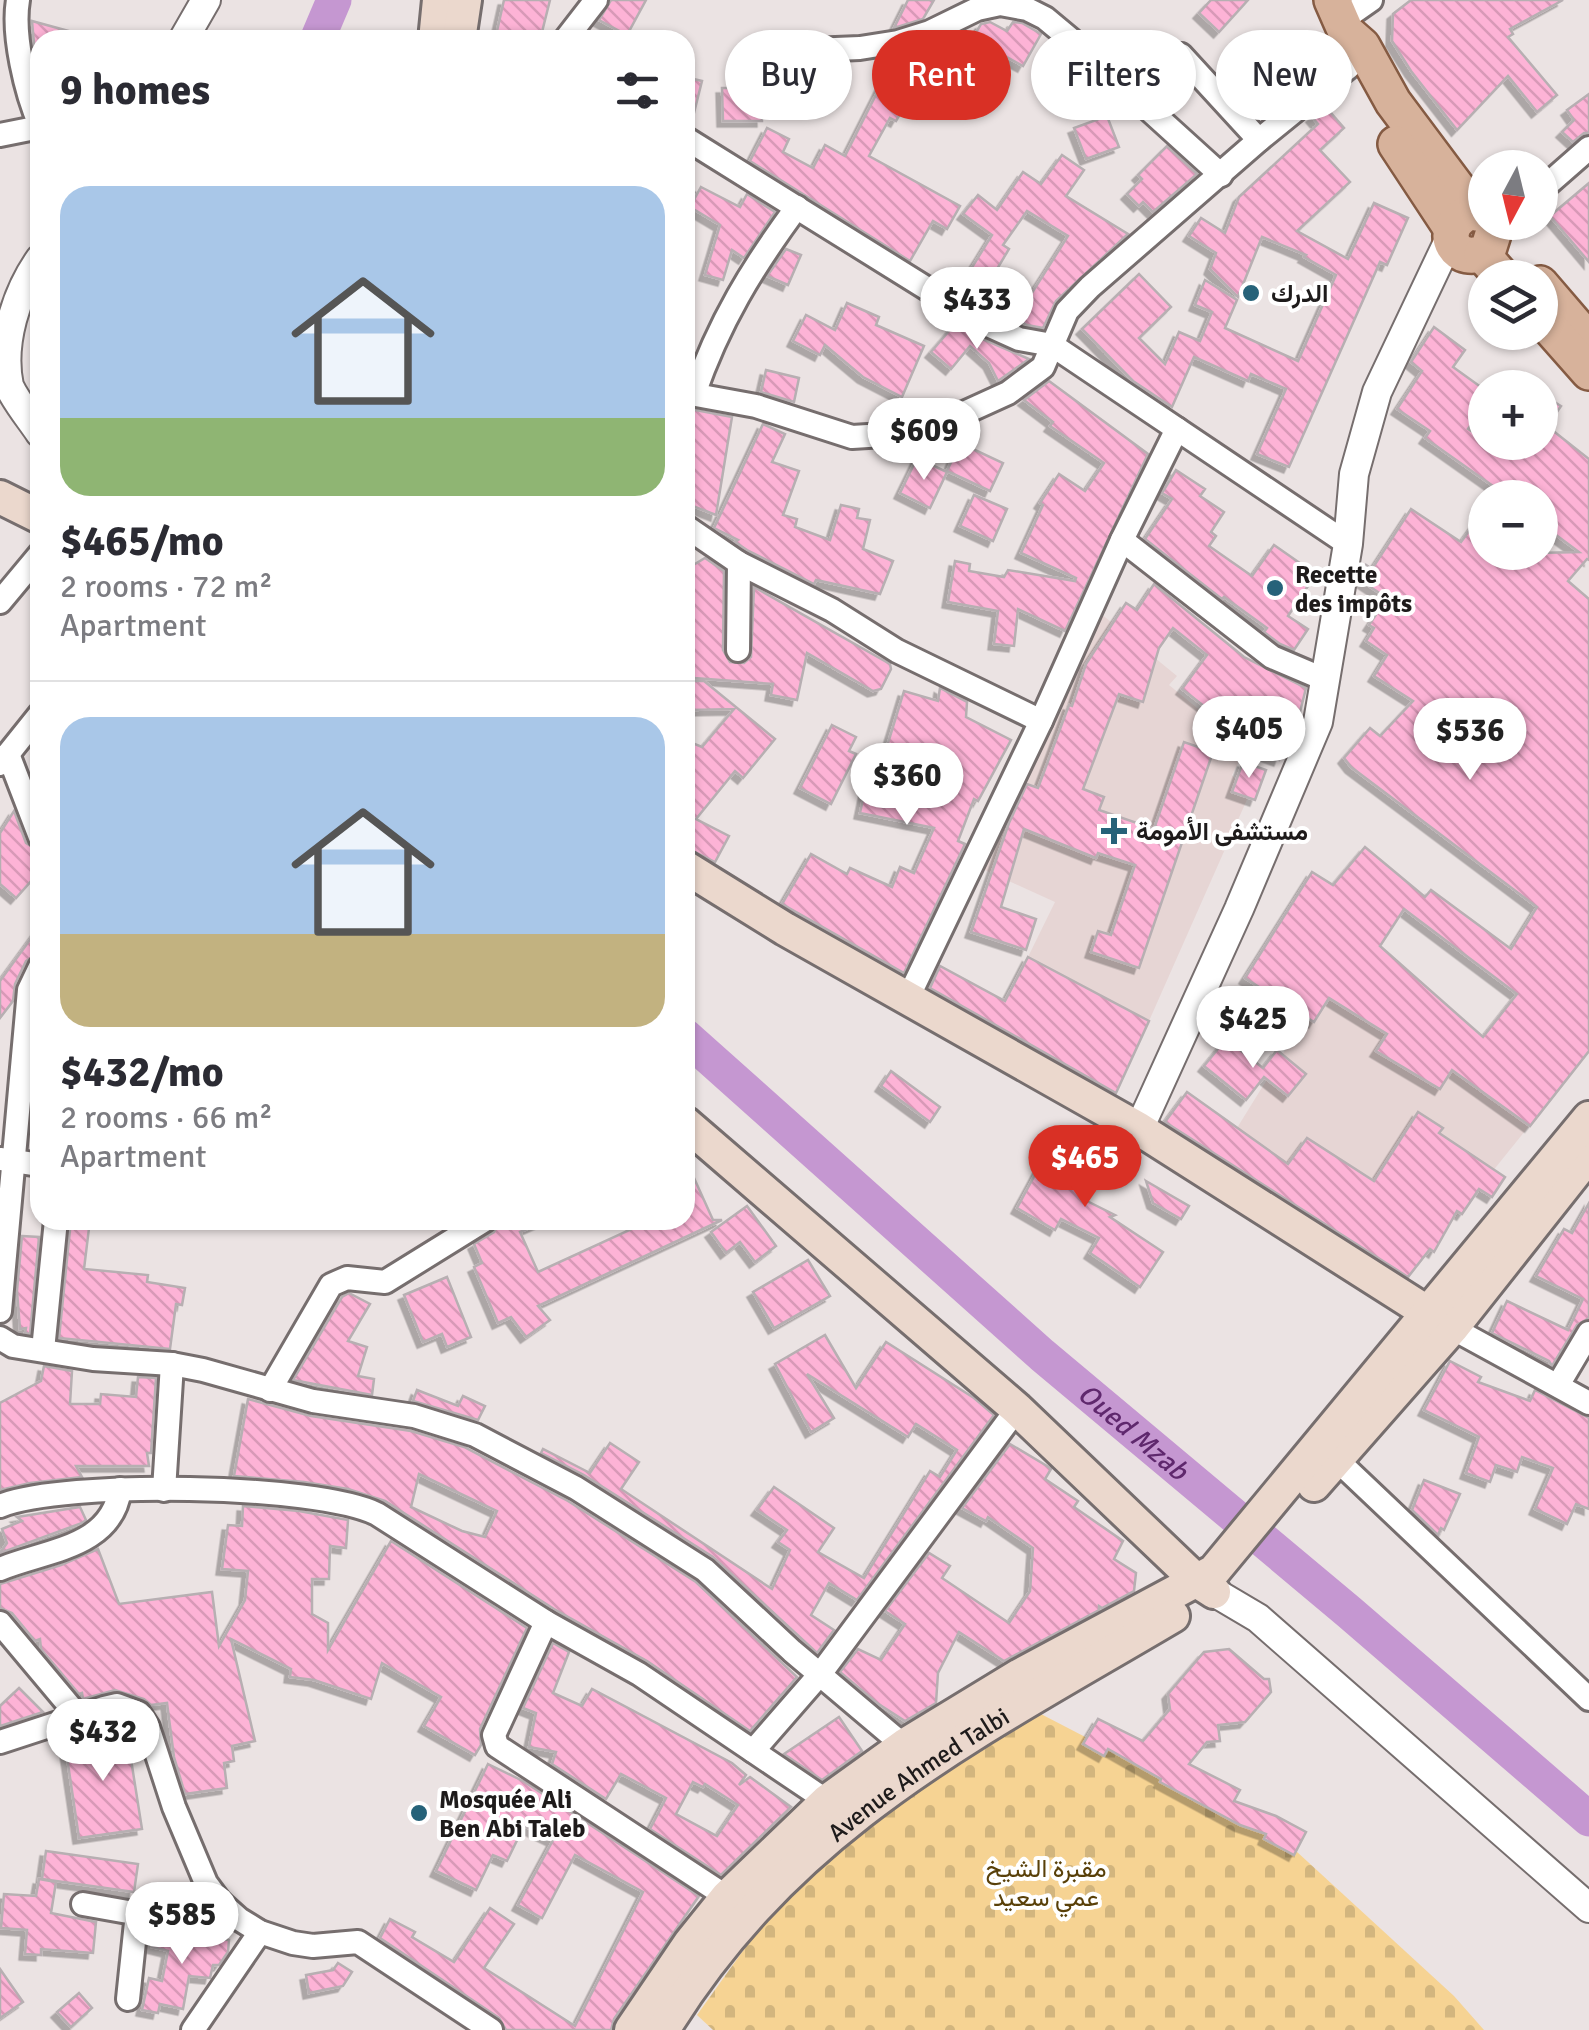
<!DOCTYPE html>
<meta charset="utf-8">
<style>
body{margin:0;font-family:Signika,Vazirmatn,sans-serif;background:#f2f2f3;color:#2b2b33;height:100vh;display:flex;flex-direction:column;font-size:38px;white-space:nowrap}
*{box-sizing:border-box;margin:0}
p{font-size:32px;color:#7c7c81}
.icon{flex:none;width:55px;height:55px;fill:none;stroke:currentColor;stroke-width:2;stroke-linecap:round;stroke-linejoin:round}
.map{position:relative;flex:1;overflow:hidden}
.side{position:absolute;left:30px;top:30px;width:665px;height:1200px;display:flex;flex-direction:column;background:#fff;border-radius:30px;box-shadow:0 2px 8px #0004}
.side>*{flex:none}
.top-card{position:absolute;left:725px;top:30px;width:712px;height:90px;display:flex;gap:20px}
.needle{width:65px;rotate:187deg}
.tools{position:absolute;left:1468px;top:150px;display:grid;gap:20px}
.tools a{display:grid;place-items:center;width:90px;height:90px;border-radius:50%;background:#fff;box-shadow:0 2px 8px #0004;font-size:50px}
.price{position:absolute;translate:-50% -85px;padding:0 22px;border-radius:35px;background:#fff;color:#222;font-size:32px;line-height:65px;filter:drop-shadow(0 2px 5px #0008)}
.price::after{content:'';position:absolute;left:50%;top:60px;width:30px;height:22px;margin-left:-15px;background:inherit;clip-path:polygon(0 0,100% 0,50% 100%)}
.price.selected{background:#d93025;color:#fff}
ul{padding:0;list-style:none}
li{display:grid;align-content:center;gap:20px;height:530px;padding:0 30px}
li+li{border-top:2px solid #e1e1e2}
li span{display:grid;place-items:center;height:310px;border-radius:30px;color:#555}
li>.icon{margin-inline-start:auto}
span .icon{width:180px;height:180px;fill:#fffc;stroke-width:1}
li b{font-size:42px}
h2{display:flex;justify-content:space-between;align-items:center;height:120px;padding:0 30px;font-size:42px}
.chip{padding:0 35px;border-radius:45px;background:#fff;box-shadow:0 2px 8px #0004;font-size:35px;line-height:90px}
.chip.selected{background:#d93025;color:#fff}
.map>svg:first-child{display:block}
</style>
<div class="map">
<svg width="1589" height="2030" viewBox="0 0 1589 2030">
<defs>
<pattern id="cemetery-stones" width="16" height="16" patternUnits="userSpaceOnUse" patternTransform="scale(2.5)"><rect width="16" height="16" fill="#f6d393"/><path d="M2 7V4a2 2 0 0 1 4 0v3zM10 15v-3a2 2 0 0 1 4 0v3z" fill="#d2b57e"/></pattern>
<pattern id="building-back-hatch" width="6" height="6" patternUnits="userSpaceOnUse" patternTransform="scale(2.5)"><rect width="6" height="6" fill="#fdb3d6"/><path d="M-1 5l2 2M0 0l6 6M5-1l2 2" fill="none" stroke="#d899b7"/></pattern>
<filter id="shadow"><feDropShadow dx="-5.5" dy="5.5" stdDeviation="0" flood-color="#0004"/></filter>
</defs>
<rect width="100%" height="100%" fill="#ebe3e3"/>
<g fill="#e6d5d4">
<polygon points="1100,613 1177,676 1169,685 1246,748 1232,775 1249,795 1149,1021 1028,957 1055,902 978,867"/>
<polygon points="1336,986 1529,1126 1422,1259 1237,1128 1295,1034"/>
</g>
<polygon fill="url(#cemetery-stones)" points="1039,1713 1284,1840 1454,1996 1484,2030 713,2030 697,2015 760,1927 835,1841"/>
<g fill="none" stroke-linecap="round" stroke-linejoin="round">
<g stroke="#c597d1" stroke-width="35">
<polyline points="317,40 334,0"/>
<path id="s1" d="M685,1036L1042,1355L1349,1612L1589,1819"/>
</g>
</g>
<g fill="url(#building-back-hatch)" stroke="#b7afb2" stroke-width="2.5" fill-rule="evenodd" filter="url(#shadow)">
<polygon points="504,0 550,0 540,40 495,40"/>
<polygon points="611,0 646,0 627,35 599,20"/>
<polygon points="908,0 934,0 923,19 894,28"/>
<polygon points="1211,0 1248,0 1219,32 1199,13"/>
<polygon points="1411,0 1563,0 1510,29 1513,34 1508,37 1557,95 1537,112 1508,76 1457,130 1411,71 1392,41 1393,14"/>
<polygon points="32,21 83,35 82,40 40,40 40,55 35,54"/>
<polygon points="990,22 1007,31 1013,22 1022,23 1041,34 1023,66 1003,55 992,73 962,56 981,24"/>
<polygon points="1064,53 1100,86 1101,87 1066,99 1052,57"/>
<polygon points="906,55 921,65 911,80 917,84 896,121 890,118 869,156 960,206 947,229 933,221 910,261 750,161 767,128 789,139 783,152 813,168 825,145 845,156 891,65 897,57"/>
<polygon points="787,64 846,64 847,80 813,83 812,98 784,96"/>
<polygon points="1155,64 1183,87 1167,106 1130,73 1136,65 1147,74"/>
<polygon points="685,77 702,81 691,125 685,123"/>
<polygon points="722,88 761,88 762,121 723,121"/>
<polygon points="1589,94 1589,133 1584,133 1573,142 1562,132 1574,120 1567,110"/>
<polygon points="1325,106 1344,128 1320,150 1350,182 1297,231 1348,259 1374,203 1408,218 1387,265 1380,262 1289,467 1257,454 1286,389 1251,374 1248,381 1194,357 1172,407 1133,381 1082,329 1139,274 1171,307 1139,338 1165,364 1179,332 1200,341 1212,312 1195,305 1205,280 1237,300 1225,328 1298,361 1336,275 1304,257 1306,255 1262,237 1238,297 1210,269 1216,253 1189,236 1201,218 1225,233 1239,197 1318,124 1312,117"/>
<polygon points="1107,116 1119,147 1086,159 1074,128"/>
<polygon points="1167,146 1197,174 1153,212 1143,202 1139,206 1127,194 1142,179 1138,175"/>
<polygon points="1062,155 1084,170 1066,196 1128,234 1056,301 1043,328 1027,325 1016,318 1068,236 1027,211 1003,245 1009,249 981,296 968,288 978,299 977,302 958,290 992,235 963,214 978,195 997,210 1023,172 1041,184"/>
<polygon points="1589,183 1589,262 1550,216"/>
<polygon points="701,187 740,207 747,194 775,212 744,258 732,250 723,280 705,275 720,225 690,207"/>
<polygon points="786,249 801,255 788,285 767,276"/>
<polygon points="847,303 879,317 876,325 924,346 902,397 863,377 825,345 820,355 793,341 806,315 835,330"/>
<polygon points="955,324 973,335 1029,359 998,381 989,363 970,346 951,369 931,352"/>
<path d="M1434,327L1465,350L1453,367L1485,390L1472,408L1479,413L1468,429L1504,452L1511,442H1540V393L1561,406L1547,426L1589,459V560L1587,559L1568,581L1589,599V1051L1530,1126L1452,1070L1440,1089L1376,1051L1387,1034L1329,998L1314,1022L1245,978L1312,872L1333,885L1365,847L1425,897L1431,890L1511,949L1537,907L1351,767L1344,758L1370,728L1380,736L1413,701L1374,676L1387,655L1366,641L1374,628L1369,625L1387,598L1360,580L1366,565L1372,569L1411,509L1461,542L1485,509V554L1579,552L1540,523V498H1510L1425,438L1430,431L1397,409L1422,371L1411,362ZM1404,909L1517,994L1483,1037L1380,946Z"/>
<polygon points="766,370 799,378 794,402 761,392"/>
<polygon points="1049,381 1148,454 1065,631 1018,609 1014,646 994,644 998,611 948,602 955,561 970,564 969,571 1004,577 1008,570 1075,581 1076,578 1021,553 1043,505 1040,503 1059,474 1085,491 1104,463 1050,426 1053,422 1024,400"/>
<polygon points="685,408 732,417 716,515 685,503"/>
<polygon points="763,424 785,434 772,462 799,471 783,515 797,519 795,527 830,540 841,505 859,509 857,518 870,520 863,549 893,561 880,594 816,580 814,584 747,550 735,542 738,540 714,528"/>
<polygon points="960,443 1003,463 990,491 947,471"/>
<polygon points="917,458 947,472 930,508 900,493"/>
<polygon points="1176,470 1205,489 1200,496 1224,512 1211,532 1216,536 1209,546 1252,576 1274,545 1307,568 1299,580 1308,586 1288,616 1308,629 1294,650 1280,644 1264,632 1267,628 1224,597 1222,599 1145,539 1172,499 1162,493"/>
<polygon points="974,495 1007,509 993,541 960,526"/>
<polygon points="705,558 724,571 723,650 730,662 744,663 751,657 754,587 890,664 891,669 881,689 873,691 807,653 797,700 771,695 773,684 694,678 690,617 685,613 685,570"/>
<polygon points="1154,584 1244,657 1306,688 1297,724 1287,737 1279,760 1268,756 1182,689 1207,655 1173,628 1159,648 1143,702 1119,694 1083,789 1104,797 1099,810 1154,829 1184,742 1213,752 1139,968 1091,952 1098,931 1111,935 1135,865 1098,853 1096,858 1024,829 1001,907 1036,919 1026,950 971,932 1009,823 1027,784 1038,788 1069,705 1072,706 1086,664 1126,603 1137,610"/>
<polygon points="689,681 704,681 775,739 743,778 735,771 696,819 729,836 715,862 685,847 685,740 702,747 734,709 690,710"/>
<polygon points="940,688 967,702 966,717 1011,740 978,801 974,799 958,841 965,844 904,973 782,904 811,854 847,874 850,868 892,887 900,867 914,873 934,828 860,813 871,761 881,766 904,691 938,701"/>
<polygon points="832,725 856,737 849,751 856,754 831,804 800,788"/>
<polygon points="1243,762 1266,770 1255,800 1232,792"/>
<polygon points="14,811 26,843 40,852 40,871 16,898 0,884 0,833"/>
<polygon points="40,926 40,952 26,961 15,984 13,1001 0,1018 0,981"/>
<polygon points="1028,957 1149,1021 1116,1093 930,988 940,966 1005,1001"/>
<polygon points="1226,1039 1263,1068 1277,1050 1306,1074 1288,1096 1264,1077 1246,1100 1204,1066"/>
<polygon points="891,1071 940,1107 930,1122 881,1086"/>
<polygon points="1187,1092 1288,1164 1307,1138 1374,1181 1418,1112 1443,1128 1439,1133 1505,1177 1492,1197 1479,1189 1462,1214 1457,1211 1434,1252 1430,1249 1408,1277 1165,1122"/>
<polygon points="1056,1136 1105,1161 1085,1200 1115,1215 1110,1217 1163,1252 1140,1287 1090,1253 1099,1238 1061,1219 1055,1230 1017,1208"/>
<polygon points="685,1158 713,1220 722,1220 538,1306 550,1320 526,1337 511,1317 498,1323 474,1267 482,1263 474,1244 494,1232 500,1220 547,1220 520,1232 538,1272 634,1228 630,1220 685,1220"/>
<polygon points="1146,1181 1189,1206 1181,1219 1153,1203"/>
<polygon points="1589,1203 1589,1318 1577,1325 1552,1366 1549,1361 1492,1333 1507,1301 1568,1330 1583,1299 1536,1276 1564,1229 1572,1233"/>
<polygon points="747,1206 776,1246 755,1262 740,1242 726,1253 711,1232"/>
<polygon points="71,1220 90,1220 84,1269 148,1275 147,1282 185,1288 182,1305 176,1304 170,1349 59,1338"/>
<polygon points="22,1236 39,1237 30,1334 25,1333 26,1328 20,1329 17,1291"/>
<polygon points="808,1260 830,1296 774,1328 753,1292"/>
<polygon points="447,1277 471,1337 447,1347 442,1334 423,1342 404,1295"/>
<polygon points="349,1293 370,1304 348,1341 367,1347 358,1376 374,1379 372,1395 293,1380 342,1297"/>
<polygon points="825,1335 856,1388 886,1342 974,1398 994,1415 857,1600 829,1583 811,1615 834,1630 817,1653 713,1557 584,1475 541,1453 543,1449 590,1473 610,1443 639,1462 621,1489 772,1589 790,1550 778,1542 787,1530 757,1510 774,1487 834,1528 818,1552 864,1578 930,1471 940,1477 957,1450 916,1424 908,1437 807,1374 834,1418 811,1432 775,1364"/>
<polygon points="1450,1361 1481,1377 1478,1382 1530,1401 1535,1390 1589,1418 1589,1509 1576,1504 1567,1524 1535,1509 1553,1468 1522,1457 1517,1472 1496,1465 1490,1482 1466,1473 1479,1437 1424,1410"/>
<polygon points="44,1366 72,1371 70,1404 100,1404 101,1394 136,1397 138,1377 156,1378 151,1453 147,1453 149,1466 76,1466 82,1477 30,1483 0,1490 0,1403 41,1381"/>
<polygon points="417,1390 458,1406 463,1396 485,1406 478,1420 413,1401"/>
<path d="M248,1399L311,1416L411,1431L464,1447L568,1501L696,1582L797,1677L750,1731L647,1661L554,1609L385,1501L348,1489L304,1482L234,1476ZM419,1474L497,1511L485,1537L462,1531L411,1507Z"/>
<polygon points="1010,1444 1047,1466 1051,1469 1045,1479 1078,1501 1074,1507 1123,1541 1114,1559 1136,1573 1134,1591 1102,1608 1099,1606 1099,1610 1004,1661 959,1632 938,1673 936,1703 905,1721 877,1703 840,1672 858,1649 881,1660 905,1624 885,1611 929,1553 950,1566 942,1578 1009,1623 1030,1591 1033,1548 988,1517 986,1521 962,1508"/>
<polygon points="1424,1480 1460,1494 1444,1530 1441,1528 1438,1535 1412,1510"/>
<polygon points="243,1506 299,1511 348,1520 346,1548 330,1546 329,1579 312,1579 312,1614 328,1623 328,1650 391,1541 527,1628 480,1729 481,1745 475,1755 424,1726 441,1697 382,1663 371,1699 314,1680 290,1677 291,1669 231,1639 255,1741 232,1746 234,1761 224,1763 227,1788 185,1794 174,1757 167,1703 151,1705 144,1699 115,1690 83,1699 82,1693 79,1694 41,1649 40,1639 35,1641 12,1613 0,1608 0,1584 61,1565 98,1549 119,1604 212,1592 219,1646 245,1600 248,1571 222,1569 228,1525 242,1526"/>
<polygon points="80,1507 86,1520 82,1523 0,1553 7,1543 2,1529 22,1521 17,1517"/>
<path d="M553,1643L569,1652L553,1693L582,1706L592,1689L732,1763L746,1775L739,1785L750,1777L791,1807L721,1875L650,1829L666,1798L621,1774L606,1799L552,1764L556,1752L529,1747L536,1713L523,1708ZM693,1782L703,1787L705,1784L738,1805L717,1836L676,1814Z"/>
<polygon points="1229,1649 1264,1679 1269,1679 1271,1692 1245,1722 1218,1725 1220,1741 1207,1742 1189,1764 1240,1790 1234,1801 1276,1816 1306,1832 1294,1855 1264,1839 1266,1834 1240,1825 1160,1782 1161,1779 1108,1749 1104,1756 1083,1744 1098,1719 1143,1741 1170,1709 1168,1694 1204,1652"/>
<polygon points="19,1688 43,1712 0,1726 0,1706"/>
<polygon points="839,1717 862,1751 822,1780 784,1754"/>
<polygon points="116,1721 120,1722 125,1753 130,1753 142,1829 79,1838 64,1737 67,1736 91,1760 87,1729"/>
<polygon points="488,1764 523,1781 699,1896 614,2019 611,2030 506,2030 499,2018 380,1938 390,1919 415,1932 412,1937 454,1962 490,1908 514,1924 484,1968 575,2026 643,1892 575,1855 542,1918 518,1905 553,1840 524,1826 507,1861 493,1855 476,1890 436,1871"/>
<polygon points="46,1851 138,1864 134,1892 42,1879"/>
<polygon points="39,1879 56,1882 51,1913 96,1922 93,1953 41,1949 41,1955 25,1954 27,1930 1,1928 4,1894 36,1896"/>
<polygon points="172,1929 182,1931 181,1936 229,1940 228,1952 219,1965 213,1965 210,1978 189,1976 183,2009 160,2004 158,2013 142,2010 149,1978 162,1981 168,1951 152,1947 155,1932"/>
<polygon points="338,1963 352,1972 343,1986 309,1993 306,1975 333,1970"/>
<polygon points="0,1969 23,2002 0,2018"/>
<polygon points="79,1993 92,2008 71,2027 57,2012"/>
</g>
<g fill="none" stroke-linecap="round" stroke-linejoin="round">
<g stroke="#766e6e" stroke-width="28">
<g id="minor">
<path d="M18,0C12,35 26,93 40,125"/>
<polyline points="1341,21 1371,0"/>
<polyline points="565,40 596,0"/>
<polyline points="811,50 860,48 898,42 930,32 977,9 1000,4 1027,9 1045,18 1081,48 1221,175"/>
<polyline points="1181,55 1259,140"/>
<polyline points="0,135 40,127"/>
<polyline points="685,138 979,321 1019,339 1052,345 1348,544"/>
<polyline points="1540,191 1589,148"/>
<polyline points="685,393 756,406 852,437 884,435 964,413 1008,393 1043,367 1067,311 1090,287 1259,140 1349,67"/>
<path d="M694,394C719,322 752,268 797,207"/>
<polyline points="685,526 739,563 832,610 897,651 1041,721"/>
<polyline points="1122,540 1272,657 1326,680"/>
<polyline points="0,602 40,554"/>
<polyline points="738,650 739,563"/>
<polyline points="8,754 40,837"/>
<polyline points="0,764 40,714"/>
<polyline points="908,998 1041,721 1122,540 1177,429"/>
<polyline points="0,1159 40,1165"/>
<polyline points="0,1311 29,990 40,967"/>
<polyline points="1452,1328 1589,1403"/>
<polyline points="0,1338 13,1346 93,1359 172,1364 203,1370 313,1401 414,1416 475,1435 576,1488 705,1570 792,1651 915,1755"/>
<polyline points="43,1350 56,1220"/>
<polyline points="1558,1385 1589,1333"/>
<polyline points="270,1390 331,1285 347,1278 385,1282 485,1220"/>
<polyline points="1337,1460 1589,1699"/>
<polyline points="164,1490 172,1364"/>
<path d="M0,1506C64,1480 316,1484 377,1514L546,1622L639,1674L827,1801"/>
<path d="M0,1569C46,1550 112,1548 120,1489"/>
<polyline points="546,1622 494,1735 497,1746 727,1897"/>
<polyline points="0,1623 78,1716"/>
<polyline points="0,1742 104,1708 117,1705 139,1713 148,1727 174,1807 206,1883 220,1902 239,1919 260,1932 293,1943 313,1946 358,1942 491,2030"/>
<polyline points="753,1751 821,1673 1017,1409"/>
<polyline points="83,1904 156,1917 220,1902"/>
<polyline points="128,1999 137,1913"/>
<polyline points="193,2030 260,1932"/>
</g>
</g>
<g stroke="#766e6e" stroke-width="32">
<g id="tertiary">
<polyline points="183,40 206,0"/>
<path d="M40,259C16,293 0,344 9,386C17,403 30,418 40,433"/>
<polyline points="1139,1129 1239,909 1318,722 1348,544 1354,474 1377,392 1451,236"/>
<polyline points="1214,1592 1258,1618 1589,1908"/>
</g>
</g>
<g stroke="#766e6e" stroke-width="38">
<g id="secondary">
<polyline points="435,40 439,0"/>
<polyline points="459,40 465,0"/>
<polyline points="0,497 40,517"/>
<polyline points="685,867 785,929 1139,1129 1444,1323"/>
<polyline points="685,1123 1017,1409 1197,1581 1214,1592"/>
<polyline points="1314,1485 1452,1328 1589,1155"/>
<polyline points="631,2030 690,1943 727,1897 827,1801 905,1745 1020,1675 1214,1571 1589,1118"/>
<path id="s2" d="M663,2030C790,1823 972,1735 1173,1616"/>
</g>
</g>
<g stroke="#855b43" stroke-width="40">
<g id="primary">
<polyline points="1332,0 1346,32 1362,46 1393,102 1476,213"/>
<polyline points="1396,144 1452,229"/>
<path d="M1466,214C1435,231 1457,269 1488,250L1494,231"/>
<polyline points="1482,254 1503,278"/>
<polyline points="1540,284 1589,341"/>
<polyline points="1551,329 1589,372"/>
</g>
</g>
<use href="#minor" stroke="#fff" stroke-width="22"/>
<use href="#tertiary" stroke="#fff" stroke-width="28"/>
<use href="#secondary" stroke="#ebd8cd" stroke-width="32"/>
<use href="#primary" stroke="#d7b29b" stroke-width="35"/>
</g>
<g fill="#266279" stroke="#fff" stroke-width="4">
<circle cx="1251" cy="293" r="10"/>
<circle cx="1275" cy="588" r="10"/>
<path d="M1109 816h10v10h10v10h-10v10h-10v-10h-10v-10h10z"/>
<circle cx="419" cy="1813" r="10"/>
</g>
<g text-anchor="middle" stroke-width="8" stroke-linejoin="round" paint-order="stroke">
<g font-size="25" font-weight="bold" fill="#1e1b1b" stroke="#fff" text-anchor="start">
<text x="1271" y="302">الدرك</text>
<text x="1295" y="583">Recette<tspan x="1295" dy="29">des impôts</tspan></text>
<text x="1136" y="840">مستشفى الأمومة</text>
<text x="439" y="1808">Mosquée Ali<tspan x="439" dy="29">Ben Abi Taleb</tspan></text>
</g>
<g font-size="25" fill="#1e1b1b" stroke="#fff">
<text dy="9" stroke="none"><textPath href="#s2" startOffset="365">Avenue Ahmed Talbi</textPath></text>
</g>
<g font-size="25" fill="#594009" stroke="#fff">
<text x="1046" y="1877">مقبرة الشيخ<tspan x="1046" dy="29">عمي سعيد</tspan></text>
</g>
<g font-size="28" font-style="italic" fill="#5f286d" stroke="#fff">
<text dy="10" stroke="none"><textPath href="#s1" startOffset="598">Oued Mzab</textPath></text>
</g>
</g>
</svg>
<div class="tools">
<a><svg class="needle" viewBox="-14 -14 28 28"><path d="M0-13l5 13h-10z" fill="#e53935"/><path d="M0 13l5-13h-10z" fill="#7c7c81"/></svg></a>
<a><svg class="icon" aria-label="layers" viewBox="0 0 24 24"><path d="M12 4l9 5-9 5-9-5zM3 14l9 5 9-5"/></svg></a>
<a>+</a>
<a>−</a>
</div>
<b class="price" style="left:977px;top:352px">$433</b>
<b class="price" style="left:924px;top:483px">$609</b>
<b class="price" style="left:1249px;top:781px">$405</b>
<b class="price" style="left:1470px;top:783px">$536</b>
<b class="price" style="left:907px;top:828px">$360</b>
<b class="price" style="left:1253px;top:1071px">$425</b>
<b class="price selected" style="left:1085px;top:1210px">$465</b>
<b class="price" style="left:103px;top:1784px">$432</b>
<b class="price" style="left:182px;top:1967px">$585</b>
<div class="top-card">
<a class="chip">Buy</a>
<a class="chip selected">Rent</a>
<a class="chip">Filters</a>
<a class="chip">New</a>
</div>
<section class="side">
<h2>9 homes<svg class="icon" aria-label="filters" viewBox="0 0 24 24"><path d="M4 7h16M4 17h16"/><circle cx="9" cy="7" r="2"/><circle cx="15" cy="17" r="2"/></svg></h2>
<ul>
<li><span style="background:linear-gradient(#a9c7e8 75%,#8fb573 0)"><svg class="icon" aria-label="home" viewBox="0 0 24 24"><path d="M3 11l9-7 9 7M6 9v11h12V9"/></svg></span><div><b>$465/mo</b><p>2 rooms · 72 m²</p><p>Apartment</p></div></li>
<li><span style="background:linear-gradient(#a9c7e8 70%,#c2b280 0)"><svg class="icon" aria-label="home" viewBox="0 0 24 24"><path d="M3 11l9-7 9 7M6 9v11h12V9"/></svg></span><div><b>$432/mo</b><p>2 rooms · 66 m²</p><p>Apartment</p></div></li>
</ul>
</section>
</div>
